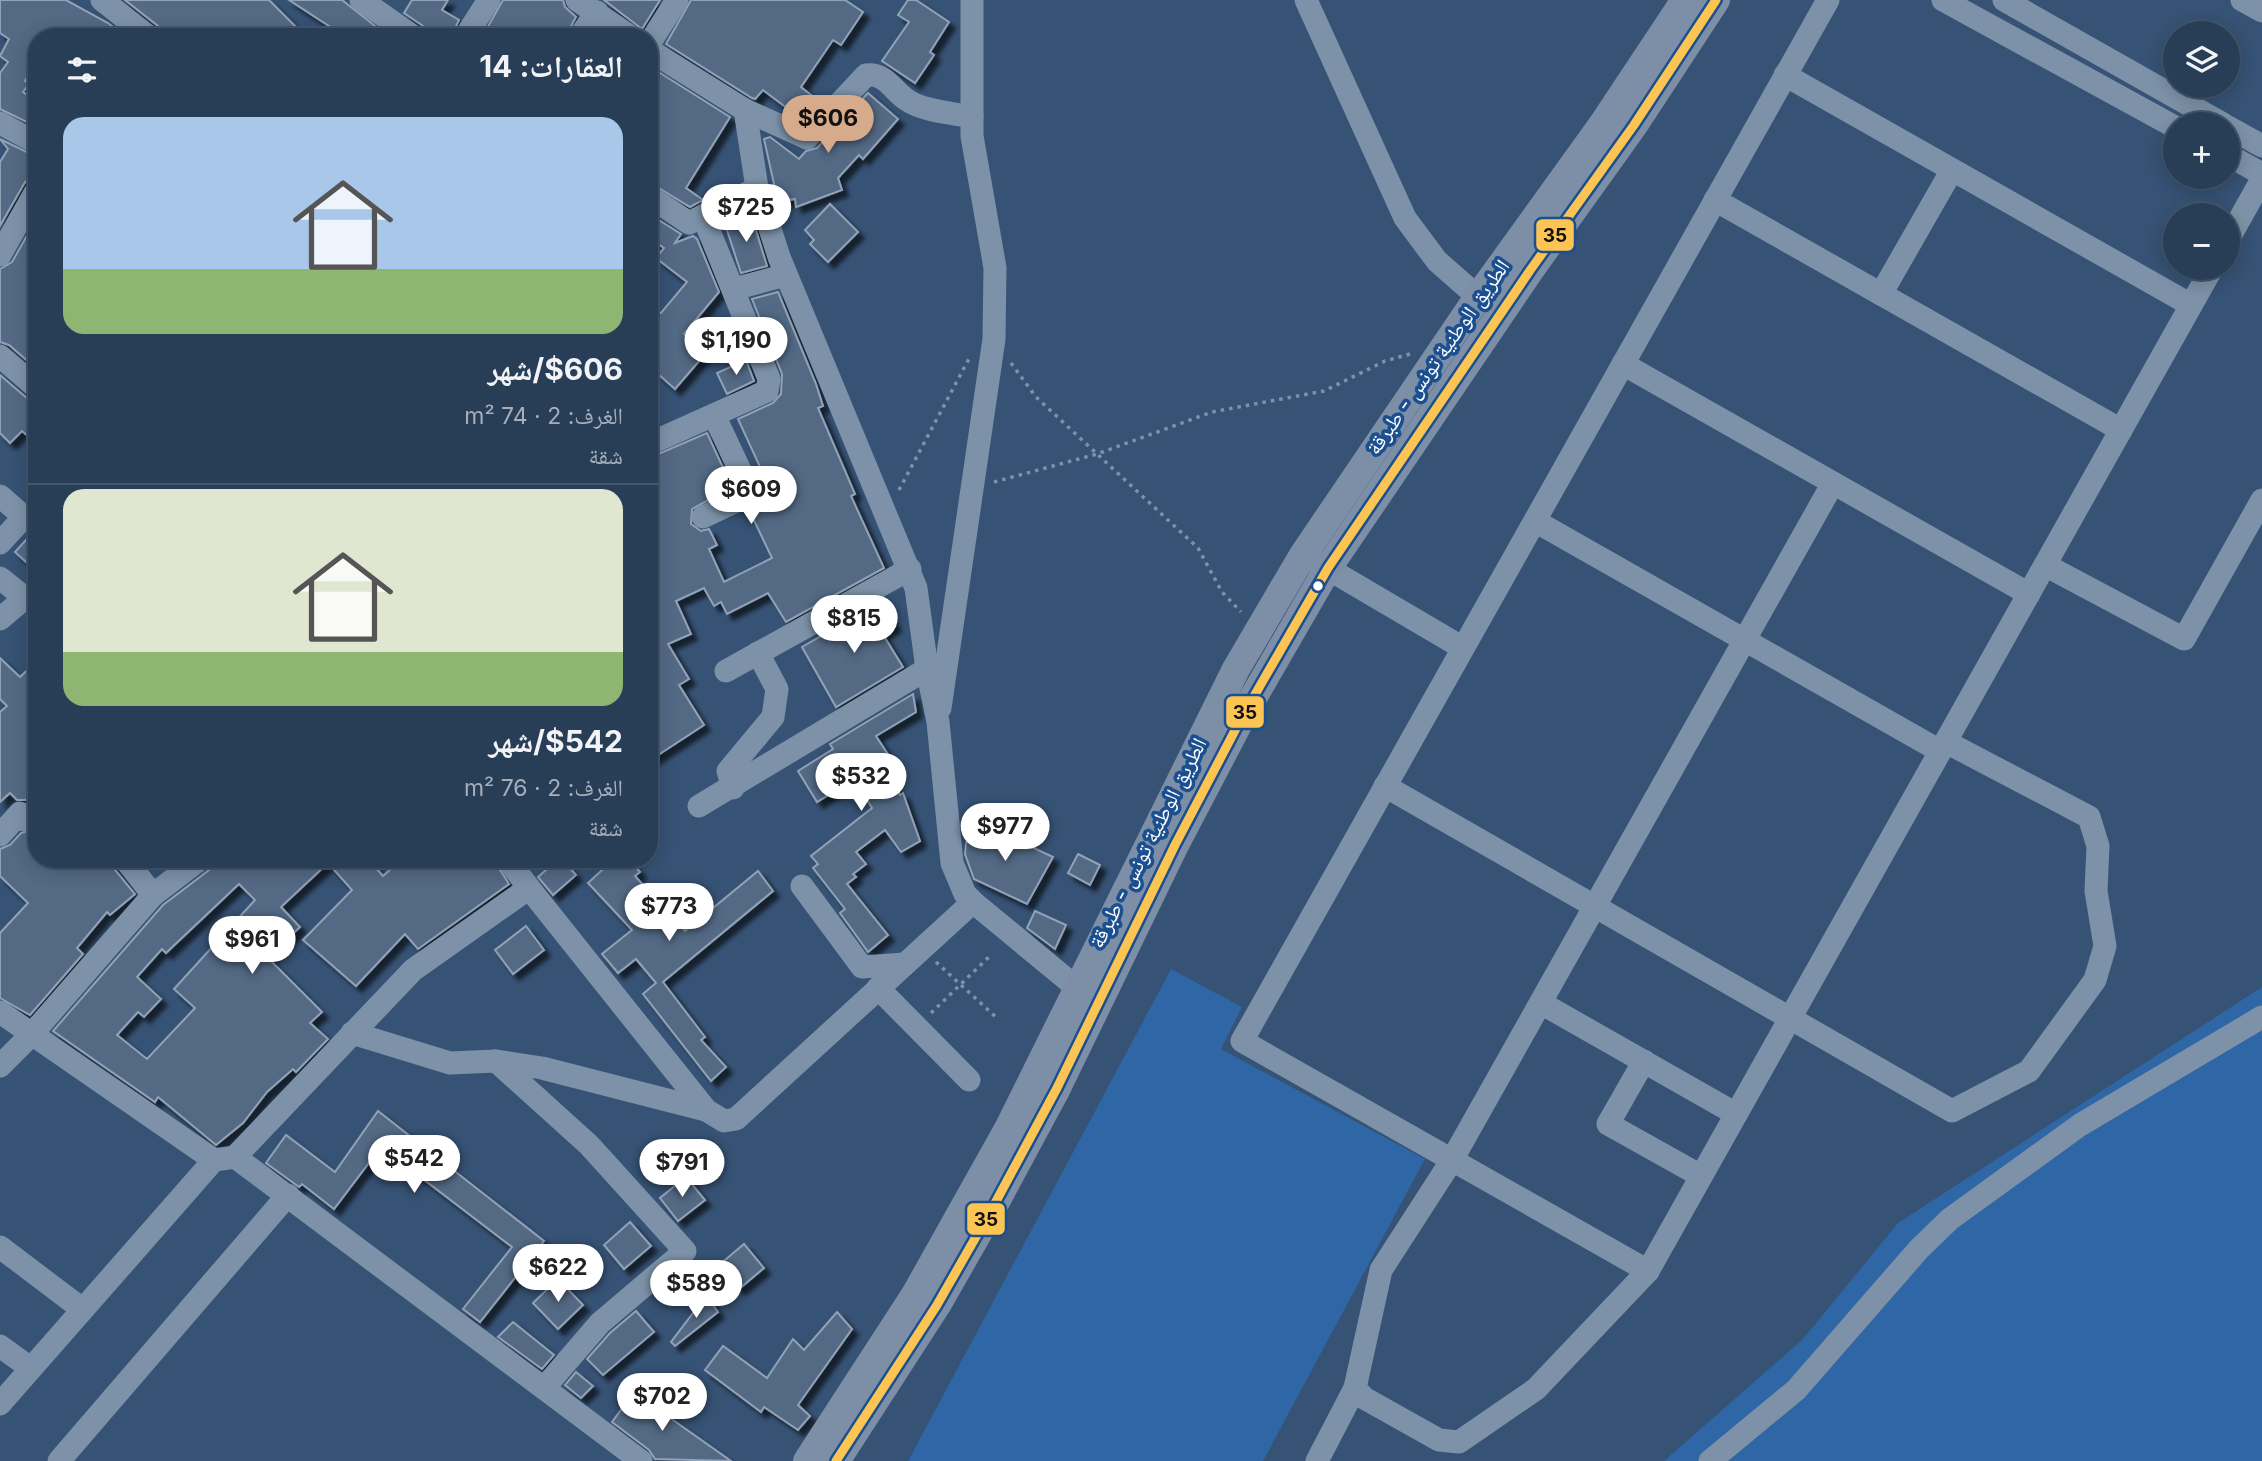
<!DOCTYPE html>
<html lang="ar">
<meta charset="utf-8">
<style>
body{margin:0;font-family:Inter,"Noto Naskh Arabic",sans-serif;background:#344961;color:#f1f3f6;direction:rtl;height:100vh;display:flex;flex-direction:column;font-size:26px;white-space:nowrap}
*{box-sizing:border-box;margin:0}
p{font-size:23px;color:#a5aeba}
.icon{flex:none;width:38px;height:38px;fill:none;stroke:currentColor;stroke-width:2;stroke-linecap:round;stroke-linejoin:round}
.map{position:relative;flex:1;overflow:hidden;direction:ltr}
.drawer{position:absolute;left:28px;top:28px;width:630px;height:840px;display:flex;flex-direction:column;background:#283e57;border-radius:28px;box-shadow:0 4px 18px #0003,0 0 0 2px #44576d;direction:rtl}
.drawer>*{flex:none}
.controls{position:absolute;left:2163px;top:21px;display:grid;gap:14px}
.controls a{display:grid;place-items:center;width:77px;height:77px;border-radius:50%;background:#283e57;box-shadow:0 4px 18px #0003,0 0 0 2px #44576d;font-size:35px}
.price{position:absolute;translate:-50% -60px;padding:0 16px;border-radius:24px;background:#fff;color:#222;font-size:23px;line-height:46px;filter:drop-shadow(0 2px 4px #0008)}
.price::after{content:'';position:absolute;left:50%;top:42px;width:21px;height:16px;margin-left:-10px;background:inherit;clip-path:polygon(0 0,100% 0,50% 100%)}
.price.active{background:#d6ab8b;color:#111}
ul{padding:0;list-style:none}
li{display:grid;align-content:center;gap:14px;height:371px;padding:0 35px}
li+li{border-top:2px solid #44576d}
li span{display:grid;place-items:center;height:217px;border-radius:21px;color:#555}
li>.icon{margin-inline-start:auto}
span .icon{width:126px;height:126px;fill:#fffc;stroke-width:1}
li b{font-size:30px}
h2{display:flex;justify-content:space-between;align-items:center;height:84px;padding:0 35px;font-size:30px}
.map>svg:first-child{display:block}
</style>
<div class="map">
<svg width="2262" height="1461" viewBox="0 0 2262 1461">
<defs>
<filter id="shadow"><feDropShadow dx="6" dy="6" stdDeviation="2" flood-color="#0009"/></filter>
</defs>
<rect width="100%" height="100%" fill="#365274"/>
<g fill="#2f66a5">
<polygon points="1171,969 1242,1007 1221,1049 1425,1159 1263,1461 908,1461"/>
<polygon points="2262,987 2262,1461 1664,1461 1803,1339 1898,1223"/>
</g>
<g fill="#526984" stroke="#92a2b6" stroke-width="2" fill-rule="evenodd" filter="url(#shadow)">
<polygon points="0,0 66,0 108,23 126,37 37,37 37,59 25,81 29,84 23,92 37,102 37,127 0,109 0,73 8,62 0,56 9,39 0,33"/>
<polygon points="125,0 269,0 306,37 163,37 158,26"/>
<polygon points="289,0 342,0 389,37 346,37"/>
<polygon points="412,0 448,0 442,10 459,20 451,37 428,37 423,26 404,13"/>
<polygon points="503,0 563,0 565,7 576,17 565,37 482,37"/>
<polygon points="604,0 660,0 642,29"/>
<polygon points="691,0 845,0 863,12 841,45 833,40 801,87 821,103 804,121 763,90 755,99 752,98 666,44"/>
<polygon points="908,0 916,0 949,22 930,52 934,55 915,83 882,61 909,22 898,15"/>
<polygon points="657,71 730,117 686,188 703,200 690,207 649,182 649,82"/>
<polygon points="868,93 898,119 863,159 859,155 838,178 842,190 796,207 795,199 778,202 764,139 770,137 799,159 806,151 817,148"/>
<polygon points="0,139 37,157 37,175 25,182 0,226 0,162 8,149"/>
<polygon points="830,204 858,232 828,262 810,244 814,240 805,230"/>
<polygon points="649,214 681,234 675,243 693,236 697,239 719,292 684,334 706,353 675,389 649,366 649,306 661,313 687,282 656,258 664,248 649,238"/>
<polygon points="751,214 767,266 741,273 725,224"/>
<polygon points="37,218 37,369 9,345 0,342 0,269 12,262"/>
<polygon points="778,292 816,384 823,406 818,408 855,494 851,496 884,568 786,622 768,593 727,614 721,602 714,606 704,588 676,601 691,634 668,644 689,679 679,685 704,725 649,761 649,458 707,433 732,487 692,509 691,524 701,531 709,529 717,545 709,549 724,582 772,558 749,510 762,502 765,494 771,491 738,419 773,403 781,394 782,374 752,299"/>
<polygon points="746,360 754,381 727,394 717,373"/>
<polygon points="0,375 28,399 37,402 37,444 22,431 10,443 0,433"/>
<polygon points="37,528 37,572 15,552"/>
<polygon points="880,602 895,626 882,633 903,667 836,707 802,647"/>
<polygon points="0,658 20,677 37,661 37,795 25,800 17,800 10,793 0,802 0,712 7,706 0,699"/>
<polygon points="913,694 916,712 876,736 889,756 880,762 900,795 903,793 920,841 901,852 885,830 856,852 866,864 853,874 856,877 847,884 888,935 868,952 840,913 845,909 813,868 818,864 811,856 872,808 854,779 817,802 798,771 833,749 830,744"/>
<polygon points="976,821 1053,857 1027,904 974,879 965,854 966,843"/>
<polygon points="37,828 37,859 106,859 135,894 110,915 107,912 77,948 83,954 30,1015 0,998 0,933 28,903 0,876 0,849 10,845 21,833"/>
<polygon points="1078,854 1100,865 1090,885 1068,873"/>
<path d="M214,859H368L383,876L402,859H425L432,869L444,859H493L509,884L418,949L405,934L356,986L303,940L352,890L328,863L281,907L300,927L268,958L322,1012L310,1023L328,1039L296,1072L293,1069L267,1092L243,1123L216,1145L158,1097L155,1102L53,1031L163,905L209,870ZM239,884L255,900L174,989L195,1008L147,1059L117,1035L138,1012L144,1017L161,999L137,977L162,949L166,953Z"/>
<polygon points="558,859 562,859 576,875 553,895 538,877"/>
<polygon points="614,859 628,859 640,872 635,876 685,931 758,871 773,891 663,982 705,1037 701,1040 726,1067 711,1081 643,994 656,983 636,959 618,973 602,954 632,930 588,883"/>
<polygon points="1035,911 1066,925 1055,949 1027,928"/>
<polygon points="526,926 544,950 513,974 495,950"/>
<polygon points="378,1111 544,1241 480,1322 463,1309 512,1247 381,1147 334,1209 302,1184 299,1187 266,1163 286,1135 335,1172"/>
<polygon points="686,1177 705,1200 678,1221 660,1198"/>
<polygon points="630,1222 651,1246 624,1269 604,1245"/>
<polygon points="744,1244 764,1268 739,1289 719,1265"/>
<polygon points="558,1279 583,1305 558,1329 533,1303"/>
<polygon points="706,1296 718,1312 675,1346 671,1342"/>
<polygon points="636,1311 654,1332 603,1375 587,1359 610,1333"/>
<polygon points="837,1312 852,1329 798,1405 810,1416 798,1430 764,1407 761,1412 705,1370 723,1346 767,1378 793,1339 804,1350"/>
<polygon points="513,1322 554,1355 542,1369 498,1337"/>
<polygon points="576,1372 593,1386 581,1398 565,1385"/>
<polygon points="635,1391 656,1408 731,1461 655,1459 649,1450 612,1422"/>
</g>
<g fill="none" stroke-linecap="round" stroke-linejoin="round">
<g stroke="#7d92a8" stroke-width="3.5" stroke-dasharray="3.5 5" stroke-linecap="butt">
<polyline points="1011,363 1036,397 1198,548 1222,592 1241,612"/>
<polyline points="994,482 1097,454 1212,412 1324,391 1385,361 1410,354"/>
<polyline points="899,490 971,355"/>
<polyline points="936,962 998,1019"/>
<polyline points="931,1013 992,954"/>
</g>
<g stroke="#7d92a8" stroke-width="23">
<polyline points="102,0 149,37"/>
<polyline points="361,0 414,37"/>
<polyline points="577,0 631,37"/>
<polyline points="1306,0 1405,218 1437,261 1478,297"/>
<polyline points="1828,0 1242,1041 1648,1271 2212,268"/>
<polyline points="1943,0 2175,127"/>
<polyline points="2004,0 2223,124"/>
<polyline points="2242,0 2262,11"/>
<polyline points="465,37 489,0"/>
<polyline points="579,37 597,12"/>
<polyline points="649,44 677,0"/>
<polyline points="649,50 745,110 757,188 779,257 916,588 927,669 938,722 952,863 965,894 973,902 1076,987"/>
<polyline points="1785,75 2191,305"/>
<path d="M745,110L807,138L866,75C886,73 892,90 907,100C923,111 952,113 972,117"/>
<polyline points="0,123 37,143"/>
<polyline points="2228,127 2262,146"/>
<polyline points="2228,155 2262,174"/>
<polyline points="649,196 689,223 757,188"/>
<polyline points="1715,200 2121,430"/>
<polyline points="2228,240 2262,179"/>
<polyline points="0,255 37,189"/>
<polyline points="734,289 786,275"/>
<polyline points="1881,294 1952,170"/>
<polyline points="0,356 37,388"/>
<polyline points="1623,364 2029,594"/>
<polyline points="649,444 767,391 769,379 703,216"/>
<polyline points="0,496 24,517 0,543"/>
<polyline points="703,517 751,494 714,415"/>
<polyline points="1535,521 1940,751"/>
<polyline points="1315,561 1463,648"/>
<polyline points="2045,565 2184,639 2262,500"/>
<polyline points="0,578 25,598 0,619"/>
<polyline points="726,671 910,569"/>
<polyline points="940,708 994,339 995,268 972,136 972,0"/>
<polyline points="1385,786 1952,1111 2029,1071 2095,980 2105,946 2096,891 2098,846 2089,817 1946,742"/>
<polyline points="733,788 728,771 773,717 777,689 758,653"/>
<polyline points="699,806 927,669"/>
<polyline points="0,835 20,813 24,820 37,809"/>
<polyline points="507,859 529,888"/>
<polyline points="802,886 862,967 905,964"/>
<polyline points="153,895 200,859"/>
<polyline points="878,988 969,1080"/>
<polyline points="1541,1003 1736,1114"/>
<polyline points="0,1012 214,1160 235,1157 641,1461"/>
<polyline points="352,1033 450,1063 496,1061 542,1068 706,1110"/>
<polyline points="496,1061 589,1145 685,1251 600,1323 544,1388"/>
<polyline points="1644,1061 1608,1124 1701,1176"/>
<polyline points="0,1066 31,1035 153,895 125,859"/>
<polyline points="235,1157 413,970 529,888 706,1110 724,1121 736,1119 973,902"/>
<polyline points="0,1247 82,1309"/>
<polyline points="1648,1271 1536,1389 1459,1442 1439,1440 1364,1398 1355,1388 1381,1270 1452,1160 1833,483"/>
<polyline points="0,1346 29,1367"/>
<polyline points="0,1404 214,1160"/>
<polyline points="59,1461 288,1195"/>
<polyline points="1317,1461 1355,1388"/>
<polyline points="1710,1461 1796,1390 1919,1249 1950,1219 2080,1125 2262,1017"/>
</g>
<g stroke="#7d8ea7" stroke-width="28">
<polyline points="807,1461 916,1293 1009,1127 1236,669 1303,555 1478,297 1602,125 1685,0"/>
<polyline points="836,1461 937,1305 993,1207 1057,1088 1175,845 1242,717 1328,568 1531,269 1634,125 1716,0"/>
</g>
<g stroke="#1b4f8f" stroke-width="14">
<polyline id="bus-1" points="836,1461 937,1305 993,1207 1057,1088 1175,845 1242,717 1328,568 1531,269 1634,125 1716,0"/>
</g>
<use href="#bus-1" stroke="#fcc553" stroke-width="9"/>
</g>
<circle fill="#fff" stroke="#1b4f8f" stroke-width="2.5" cx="1318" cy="586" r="6"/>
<g text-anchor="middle" stroke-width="7" stroke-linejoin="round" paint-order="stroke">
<g font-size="21" fill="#fff" stroke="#1b4f8f">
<text transform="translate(1438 357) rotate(-55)" y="7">الطريق الوطنية تونس - طبرقة</text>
<text transform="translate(1148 843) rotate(-63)" y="7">الطريق الوطنية تونس - طبرقة</text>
</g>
</g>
<g stroke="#1b4f8f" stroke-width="2.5">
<rect x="1535" y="218" width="40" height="34" rx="7" fill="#fcc553"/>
<rect x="1225" y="695" width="40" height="34" rx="7" fill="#fcc553"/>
<rect x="966" y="1202" width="40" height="34" rx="7" fill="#fcc553"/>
</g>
<g font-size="19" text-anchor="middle" font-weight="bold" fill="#111">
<text x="1555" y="242">35</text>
<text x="1245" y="719">35</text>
<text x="986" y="1226">35</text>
</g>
</svg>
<div class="controls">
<a><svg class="icon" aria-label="layers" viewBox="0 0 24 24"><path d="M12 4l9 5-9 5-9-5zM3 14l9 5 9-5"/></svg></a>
<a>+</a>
<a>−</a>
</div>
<b class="price active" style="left:828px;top:155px">$606</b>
<b class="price" style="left:746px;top:244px">$725</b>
<b class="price" style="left:736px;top:377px">$1,190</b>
<b class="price" style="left:751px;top:526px">$609</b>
<b class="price" style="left:854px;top:655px">$815</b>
<b class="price" style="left:861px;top:813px">$532</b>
<b class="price" style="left:1005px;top:863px">$977</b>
<b class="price" style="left:669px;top:943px">$773</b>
<b class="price" style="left:252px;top:976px">$961</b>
<b class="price" style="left:414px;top:1195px">$542</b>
<b class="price" style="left:682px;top:1199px">$791</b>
<b class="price" style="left:558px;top:1304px">$622</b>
<b class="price" style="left:696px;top:1320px">$589</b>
<b class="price" style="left:662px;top:1433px">$702</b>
<section class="drawer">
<h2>العقارات: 14<svg class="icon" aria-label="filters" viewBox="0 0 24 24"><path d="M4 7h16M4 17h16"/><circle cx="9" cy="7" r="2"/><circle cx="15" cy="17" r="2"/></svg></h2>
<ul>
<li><span style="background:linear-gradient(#a9c7e8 70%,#8fb573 0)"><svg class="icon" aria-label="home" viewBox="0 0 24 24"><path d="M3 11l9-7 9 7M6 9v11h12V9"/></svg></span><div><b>$606/شهر</b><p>الغرف: 2 · 74 m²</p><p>شقة</p></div></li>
<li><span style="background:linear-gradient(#dfe7d0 75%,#8fb573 0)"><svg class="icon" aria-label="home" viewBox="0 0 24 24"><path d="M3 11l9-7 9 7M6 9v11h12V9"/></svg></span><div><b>$542/شهر</b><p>الغرف: 2 · 76 m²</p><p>شقة</p></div></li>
</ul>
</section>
</div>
